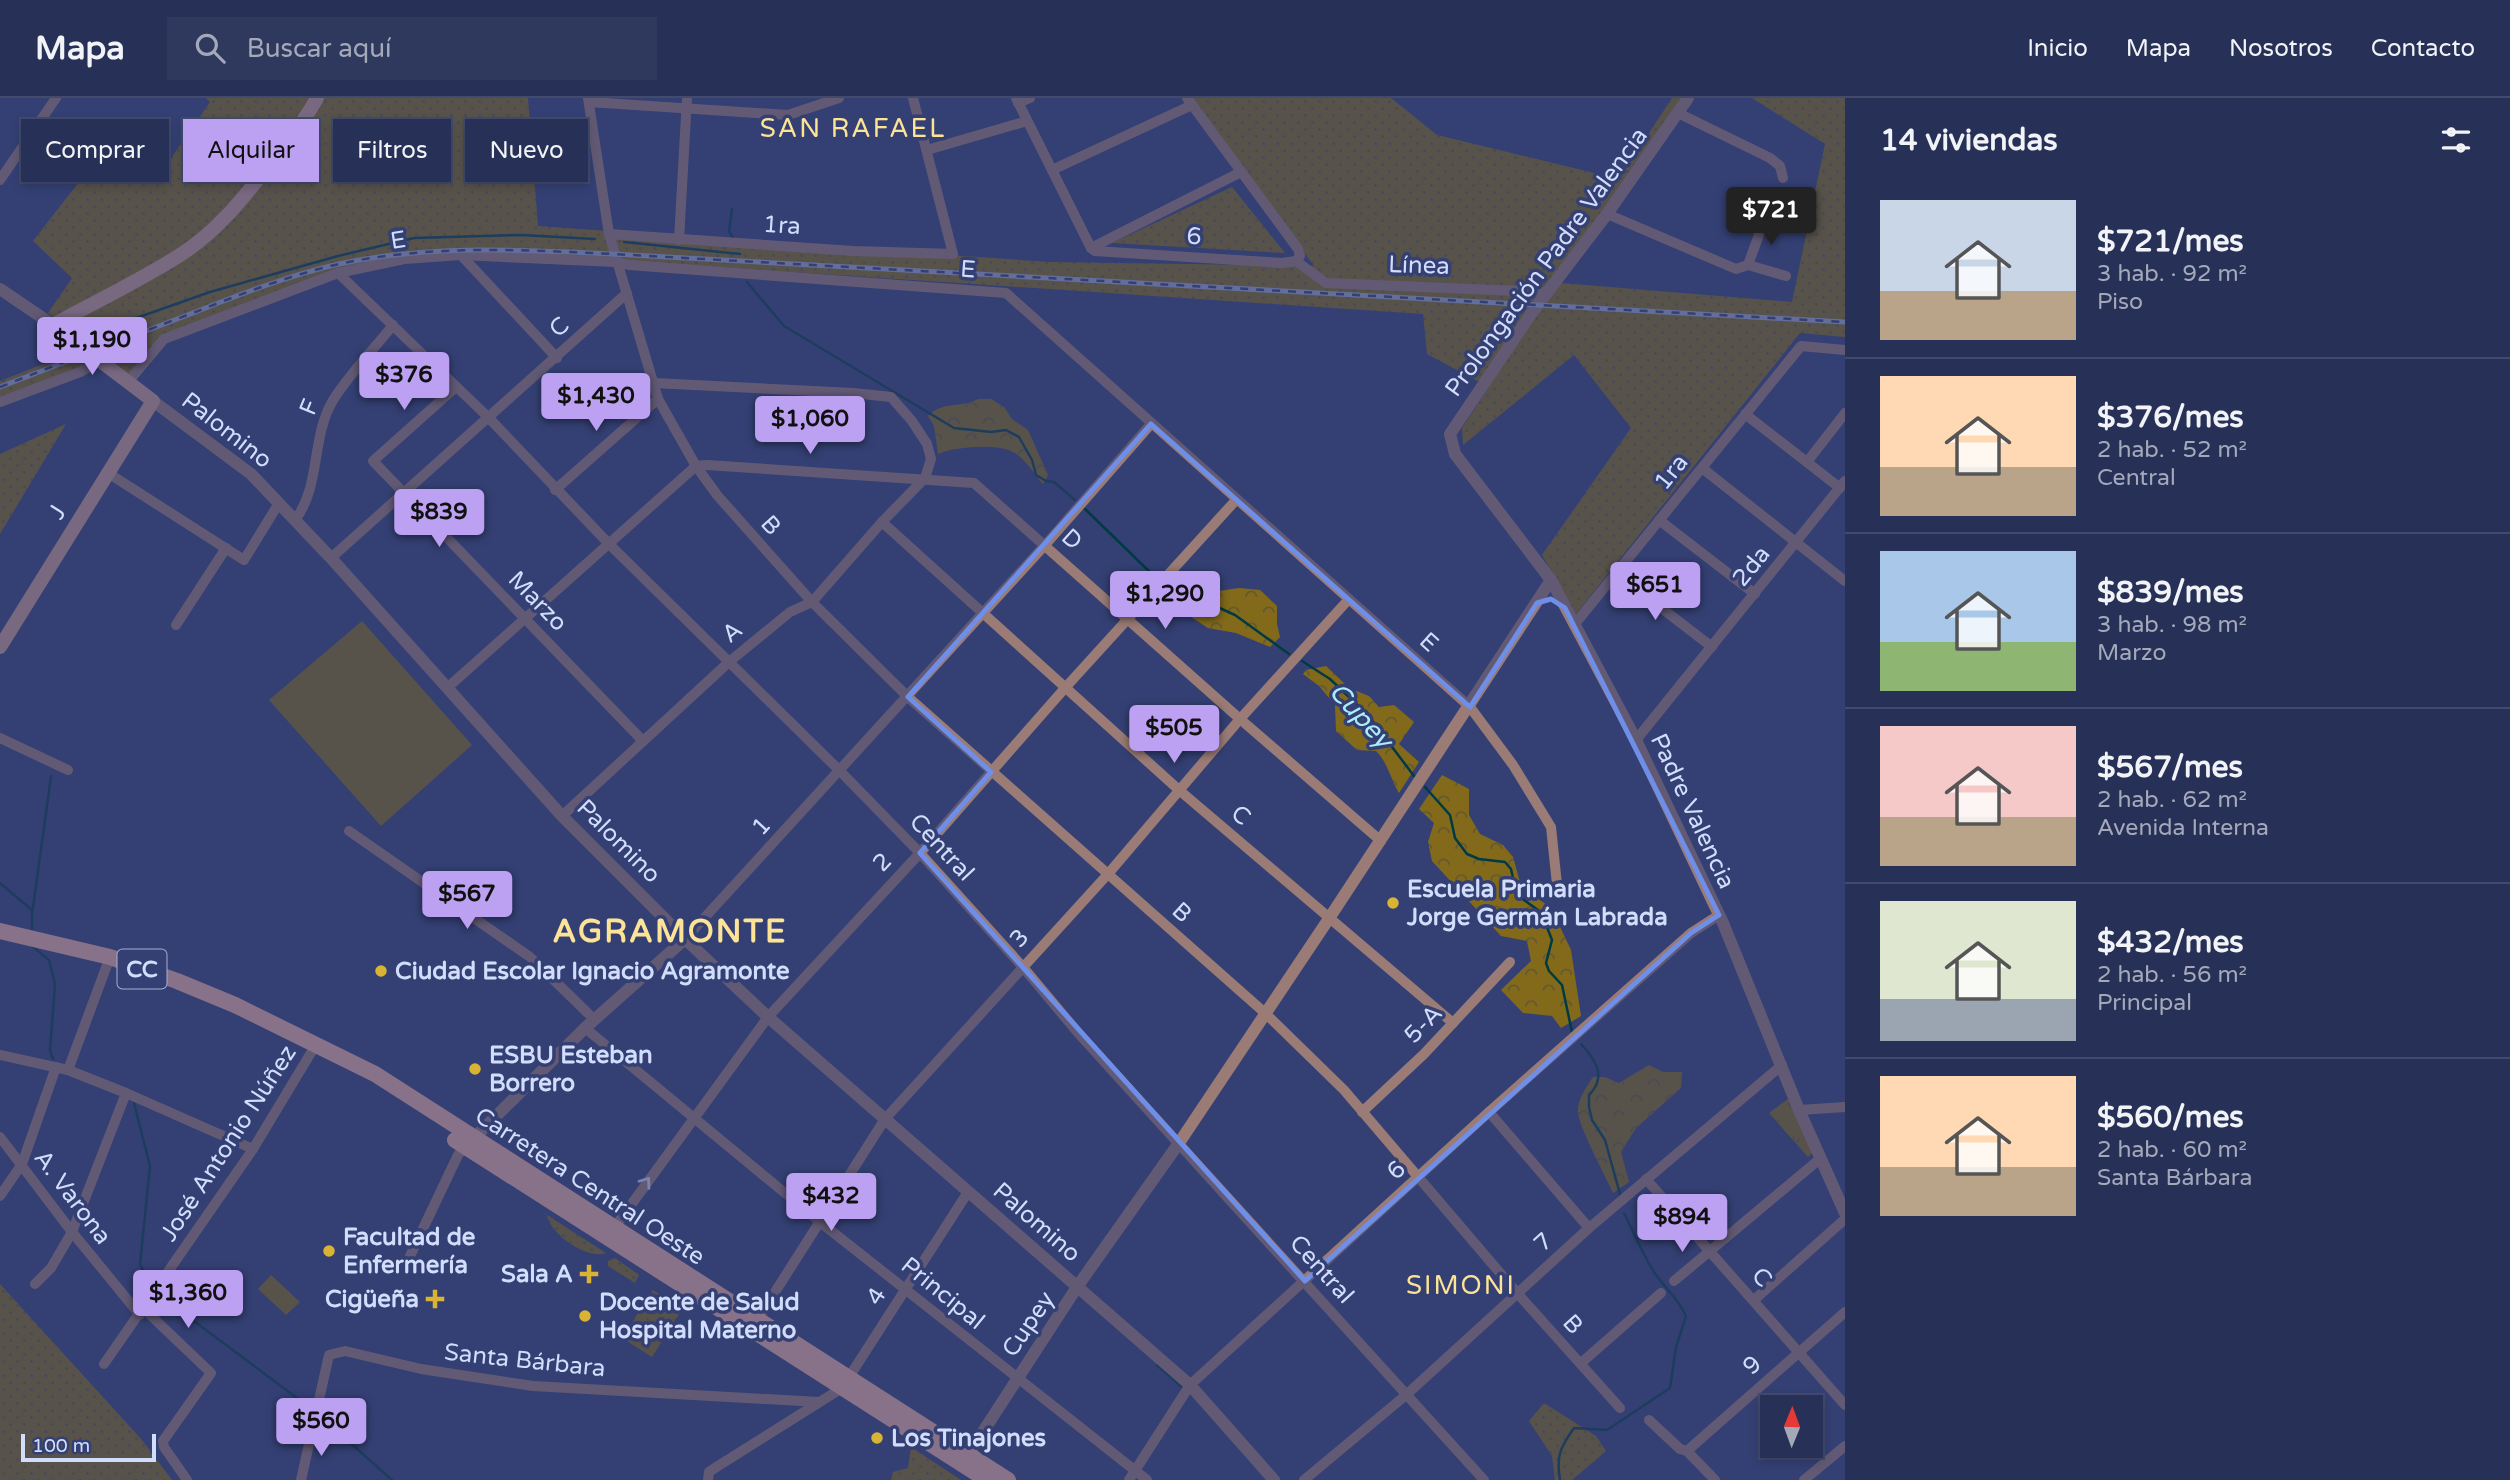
<!DOCTYPE html>
<html lang="es">
<meta charset="utf-8">
<style>
body{margin:0;font-family:"Varela Round",sans-serif;background:#2f385d;color:#f1f3f6;height:100vh;display:flex;flex-direction:column;font-size:26px;white-space:nowrap}
*{box-sizing:border-box;margin:0}
p{font-size:23px;color:#a4a9ba}
.icon{flex:none;width:38px;height:38px;fill:none;stroke:currentColor;stroke-width:2;stroke-linecap:round;stroke-linejoin:round}
.map{position:relative;flex:1;overflow:hidden}
.details{display:flex;flex-direction:column;background:#273057;width:665px}
.details>*{flex:none}
.guide{position:absolute;left:21px;top:21px;width:665px;height:63px;display:flex;gap:14px}
.needle{width:46px;rotate:1deg}
.buttons{position:absolute;left:1760px;top:1297px;display:grid;gap:14px}
.buttons a{display:grid;place-items:center;width:63px;height:63px;border-radius:0px;background:#273057;box-shadow:0 4px 10px #0003,0 0 0 2px #434b6d;font-size:35px}
.scale{position:absolute;left:21px;bottom:18px;width:135px;box-sizing:border-box;padding-left:7px;border:4px solid #d2dcfb;border-top:0;font-size:19px;line-height:24px;white-space:nowrap;color:#d2dcfb;-webkit-text-stroke:5px #344074;paint-order:stroke}
.price{position:absolute;translate:-50% -60px;padding:0 16px;border-radius:7px;background:#bca0f2;color:#111;font-size:23px;line-height:46px;filter:drop-shadow(0 2px 4px #0008)}
.price::after{content:'';position:absolute;left:50%;top:42px;width:21px;height:16px;margin-left:-10px;background:inherit;clip-path:polygon(0 0,100% 0,50% 100%)}
.price.active{background:#222;color:#fff}
ul{padding:0;list-style:none}
li{display:flex;align-items:center;gap:21px;height:175px;padding:0 35px}
li+li{border-top:2px solid #434b6d}
li span{display:grid;place-items:center;flex:none;width:196px;height:140px;border-radius:0px;color:#555}
li>.icon{margin-inline-start:auto}
span .icon{width:84px;height:84px;fill:#fffc;stroke-width:1}
li b{font-size:30px}
h2{display:flex;justify-content:space-between;align-items:center;height:84px;padding:0 35px;font-size:30px}
.tag{padding:0 24px;border-radius:0px;background:#273057;box-shadow:0 4px 10px #0003,0 0 0 2px #434b6d;font-size:24px;line-height:63px}
.tag.active{background:#bca0f2;color:#111}
header{display:flex;align-items:center;gap:42px;box-sizing:border-box;height:98px;padding:0 35px;background:#273057;border-bottom:2px solid #434b6d}
header strong{font-size:33px}
nav{display:flex;gap:38px;margin-inline-start:auto;font-size:24px}
.search{width:490px;height:63px;background:#2f385d;display:flex;align-items:center;gap:18px;box-sizing:border-box;padding:0 24px;border-radius:0px;color:#a4a9ba;font-size:26px}
main{display:flex;flex:1;min-height:0}
.map>svg:first-child{display:block}
</style>
<header>
<strong>Mapa</strong>
<div class="search"><svg class="icon" aria-label="search" viewBox="0 0 24 24"><circle cx="10" cy="10" r="6"/><path d="M15 15l6 6"/></svg>Buscar aquí</div>
<nav><a>Inicio</a><a>Mapa</a><a>Nosotros</a><a>Contacto</a></nav>
</header>
<main>
<div class="map">
<svg width="1845" height="1382" viewBox="0 0 1845 1382">
<defs>
<pattern id="grass-dots" width="8" height="8" patternUnits="userSpaceOnUse" patternTransform="scale(1.75)"><rect width="8" height="8" fill="#826a1a"/><path d="M2 2h.1M6 6h.1" fill="none" stroke="#645830" stroke-width="1.8" stroke-linecap="round"/></pattern>
<pattern id="forest-crowns" width="20" height="18" patternUnits="userSpaceOnUse" patternTransform="scale(1.75)"><rect width="20" height="18" fill="#826a1a"/><path d="M2 6a3 3 0 1 1 6 0M12 15a3 3 0 1 1 6 0" fill="none" stroke="#645830"/></pattern>
<pattern id="park-tufts" width="24" height="20" patternUnits="userSpaceOnUse" patternTransform="scale(1.75)"><rect width="24" height="20" fill="#826a1a"/><path d="M3 7l-1-3M5 7V3M7 7l1-3M15 17l-1-3M17 17v-4M19 17l1-3" fill="none" stroke="#645830"/></pattern>
</defs>
<rect width="100%" height="100%" fill="#344074"/>
<g fill="url(#grass-dots)">
<polygon points="206,0 528,0 538,128 1049,164 1314,168 1190,0 1391,0 1437,37 1619,81 1672,0 1691,0 1561,185 1792,204 1825,46 1752,0 1845,0 1845,239 1800,235 1576,516 1542,457 1631,330 1574,257 1463,347 1462,330 1489,289 1427,256 1423,216 628,163 470,161 395,164 276,198 164,241 133,282 100,263 0,306 0,283 92,247 48,215 72,180 33,143 107,48 118,37 163,72 210,4"/>
<polygon points="1232,89 1285,155 1112,145"/>
<polygon points="66,326 0,436 0,356"/>
<path d="M547,1117L606,1155C587,1162 550,1136 547,1117Z"/>
<polygon points="615,1160 639,1177 635,1185 608,1168 608,1163"/>
<polygon points="0,1186 142,1342 172,1382 0,1382"/>
<polygon points="653,1192 683,1210 652,1259 622,1240"/>
<polygon points="1544,1305 1596,1338 1606,1353 1572,1382 1555,1382 1552,1358 1529,1323"/>
<polygon points="911,1349 961,1382 891,1382 893,1374 908,1370"/>
</g>
<g fill="url(#forest-crowns)">
<path d="M978,301H991L1004,309L1012,321L1028,332L1048,377L1043,386C1034,376 1025,360 1013,354C997,345 954,349 938,356L934,328L928,318C945,302 958,311 978,301Z"/>
<polygon points="1182,485 1213,494 1239,490 1260,492 1277,508 1277,526 1280,539 1270,549 1236,535 1208,530 1188,517 1171,498"/>
<path d="M1326,568L1349,590L1369,598L1379,609L1394,607L1414,624L1399,646L1419,664L1399,695C1390,680 1388,665 1376,653L1357,652L1336,633L1335,607L1319,588L1303,576L1306,572Z"/>
<polygon points="1442,677 1469,691 1469,717 1480,736 1503,747 1513,759 1521,788 1551,810 1571,852 1581,918 1561,930 1552,918 1523,915 1501,892 1531,863 1527,843 1501,838 1432,763 1428,744 1434,725 1419,711"/>
<path d="M1649,967L1663,974H1682L1681,990L1636,1030L1621,1054L1629,1084L1613,1095C1606,1079 1578,1027 1578,1014C1577,1002 1587,988 1593,979H1605L1619,985Z"/>
</g>
<polygon fill="url(#park-tufts)" points="1788,1001 1813,1054 1808,1059 1769,1015"/>
<g fill="#826a1a">
<polygon points="362,523 472,647 381,728 269,602"/>
<polygon points="271,1177 300,1204 286,1217 258,1191"/>
</g>
<g fill="none" stroke-linecap="round" stroke-linejoin="round">
<g stroke="#003a43" stroke-width="2.5">
<polyline points="732,111 729,133 733,140"/>
<polyline points="624,144 740,156"/>
<polyline points="747,184 784,228 954,330 991,334 1006,332 1019,339 1032,362 1036,377 1046,383 1054,384 1075,402"/>
<polyline points="105,231 210,194 338,158 414,140 521,137 595,141"/>
<polyline points="1085,411 1155,479"/>
<polyline points="1169,487 1235,517 1289,556"/>
<polyline points="1302,563 1330,581 1368,617 1414,678"/>
<polyline points="1425,689 1450,717 1455,740 1467,756 1479,761 1505,764 1511,771 1517,797 1538,812 1545,824 1552,842 1546,865 1549,873 1562,887 1572,934"/>
<polyline points="0,785 32,812"/>
<polyline points="32,835 32,817 51,678"/>
<polyline points="32,848 49,862 55,886 50,952 53,961"/>
<path d="M1581,946C1596,962 1607,979 1589,997V1009L1592,1022L1605,1042L1620,1096"/>
<polyline points="134,1005 150,1068 140,1166 152,1189"/>
<polyline points="159,1197 313,1312"/>
<polyline points="1157,1267 1182,1289"/>
<polyline points="318,1316 392,1382"/>
<path d="M1560,1382C1556,1358 1560,1350 1574,1330L1607,1332L1670,1290L1676,1249L1686,1218C1677,1198 1665,1191 1654,1174C1642,1155 1634,1135 1624,1115"/>
</g>
<g stroke="#9a7b75" stroke-width="10">
<polyline points="588,0 609,136 658,301 696,368 717,397 812,504 908,599 1265,915 1344,992 1518,1196 1620,1310"/>
<polyline points="1016,0 1091,150"/>
<polyline points="1187,0 1298,151 1300,158 1296,163"/>
<polyline points="589,4 788,17 839,0"/>
<polyline points="1018,5 1030,0"/>
<polyline points="1678,15 1770,60 1780,68 1783,80"/>
<polyline points="927,52 1027,23"/>
<polyline points="1052,72 1192,7"/>
<polyline points="0,82 56,0"/>
<polyline points="1607,116 1736,171 1748,167 1786,178"/>
<polyline points="609,136 853,153 953,156 913,0"/>
<polyline points="679,142 687,0"/>
<polyline points="1091,150 1095,153 1282,165 1296,163"/>
<polyline points="1091,150 1241,74"/>
<polyline points="461,157 557,260"/>
<polyline points="1296,163 1326,185 1547,194"/>
<polyline points="1748,167 1765,120"/>
<polyline points="338,175 488,319 610,447 840,673 920,755 1022,868 1079,936 1484,1382"/>
<polyline points="128,284 164,241 338,175 404,161 461,157 616,164 629,167 1006,195 1470,609 1513,667 1551,729 1558,796"/>
<polyline points="456,289 373,363 642,642"/>
<polyline points="0,304 80,274 100,263"/>
<polyline points="1745,316 1840,390"/>
<polyline points="1807,364 1845,315"/>
<polyline points="1702,370 1845,483"/>
<polyline points="108,375 244,462 279,405"/>
<polyline points="555,392 658,301"/>
<path d="M295,422C321,388 311,341 332,304C346,280 375,250 393,227"/>
<polyline points="1659,422 1755,496"/>
<polyline points="882,424 1179,692 1453,925"/>
<polyline points="331,460 627,195"/>
<polyline points="1616,475 1712,549"/>
<polyline points="176,527 226,450"/>
<polyline points="1574,527 1801,248 1845,252"/>
<polyline points="447,590 696,368 707,367 974,385 1240,621 1381,743"/>
<polyline points="0,640 68,672"/>
<polyline points="1636,642 1845,383"/>
<polyline points="562,718 729,564 790,514 812,504 882,424 925,380 931,361 927,346 912,323 891,299 853,295 654,285"/>
<polyline points="349,733 530,859 595,922"/>
<polyline points="685,841 1046,446 1151,326"/>
<polyline points="585,930 820,1124 1147,1382"/>
<polyline points="0,957 68,972 126,995 253,1051"/>
<polyline points="68,972 110,859"/>
<polyline points="1799,1012 1845,1009"/>
<polyline points="1362,1014 1424,956 1510,864"/>
<polyline points="1489,1014 1589,1130"/>
<polyline points="0,1039 72,1134 140,1217"/>
<polyline points="1646,1081 1845,1307"/>
<polyline points="0,1098 22,1066 56,969"/>
<polyline points="612,1133 768,919 920,755 1065,590 1236,402"/>
<polyline points="410,1158 458,1057 465,1049"/>
<polyline points="1674,1183 1821,1060"/>
<polyline points="35,1186 51,1170 72,1134 126,995"/>
<polyline points="1754,1202 1845,1121"/>
<polyline points="144,1211 211,1275 163,1343 164,1349 187,1382"/>
<polyline points="756,1224 885,1021 1108,776 1240,621 1349,501"/>
<polyline points="1581,1265 1661,1195"/>
<polyline points="104,1266 253,1051 315,948"/>
<polyline points="1649,1322 1680,1351 1687,1353 1715,1382"/>
<polyline points="1687,1353 1845,1214"/>
<polyline points="301,1382 329,1257 345,1253 421,1271 533,1288 819,1304"/>
<polyline points="708,1382 709,1374 718,1368 842,1290 968,1094"/>
<polyline points="1129,1382 1190,1287 1489,1014 1691,835 1719,817"/>
<polyline points="1304,1382 1406,1297 1589,1130 1782,967"/>
<polyline points="1804,1382 1845,1348"/>
</g>
<g stroke="#9a7b75" stroke-width="12">
<polyline points="1688,0 1607,116 1533,213 1450,336 1455,356 1551,482 1636,642 1723,825 1799,1012 1845,1115"/>
<polyline points="0,191 53,227"/>
<polyline points="153,303 251,376 331,460 562,718 685,841 768,919 1190,1287 1274,1382"/>
<polyline points="469,1045 585,930 685,841"/>
<polyline points="964,1363 1077,1189 1179,1045 1330,819 1551,482"/>
</g>
<path stroke="#c9998f" stroke-width="14" d="M0,549L153,303L53,227C95,204 139,183 180,157C220,132 248,94 277,57C291,39 306,21 317,0"/>
<g stroke="#edafa2" stroke-width="16">
<polyline points="0,833 110,859 177,883 235,907 375,976 1008,1382"/>
<polyline points="455,1042 987,1382"/>
</g>
<g stroke="#9ca6cd" stroke-width="5">
<path id="rail" d="M0,289C66,263 132,238 198,213C246,194 304,172 354,163C440,147 527,152 613,156L1845,224"/>
</g>
<use href="#rail" stroke="#344074" stroke-width="2.5" stroke-dasharray="8" stroke-linecap="butt"/>
</g>
<defs><path id="oneway-chevron" d="M-2-3.5L2.5 0L-2 3.5" fill="none" stroke-width="1.6" stroke-linecap="round" stroke-linejoin="round" transform="scale(1.75)"/></defs>
<use stroke="#cfd7f4" href="#oneway-chevron" transform="translate(646 1084) rotate(-54)"/>
<path d="M0 0H1845V1382H0ZM1151,326L1470,609L1537,505L1551,501L1565,510L1719,817L1691,835L1305,1183L920,755L991,674L908,599Z" fill="#344074" fill-opacity=".55" fill-rule="evenodd"/>
<path fill="none" stroke="#6e8ee8" stroke-width="5" stroke-linejoin="round" d="M1151,326L1470,609L1537,505L1551,501L1565,510L1719,817L1691,835L1305,1183L920,755L991,674L908,599Z"/>
<g fill="#d9b334" stroke="#344074" stroke-width="2.5">
<circle cx="1393" cy="805" r="7"/>
<circle cx="381" cy="873" r="7"/>
<circle cx="475" cy="971" r="7"/>
<circle cx="329" cy="1153" r="7"/>
<path d="M585.5 1165.5h7v7h7v7h-7v7h-7v-7h-7v-7h7z"/>
<path d="M431.5 1190.5h7v7h7v7h-7v7h-7v-7h-7v-7h7z"/>
<circle cx="585" cy="1218" r="7"/>
<circle cx="877" cy="1340" r="7"/>
</g>
<g text-anchor="middle" stroke-width="7" stroke-linejoin="round" paint-order="stroke">
<rect fill="#344074" stroke="#a3add2" stroke-width="2" x="117.5" y="851.5" width="49" height="39" rx="5"/>
<g font-size="23" font-weight="bold" fill="#d2dcfb">
<text x="142" y="879">CC</text>
</g>
<g font-size="24" fill="#d2dcfb" stroke="#344074">
<text transform="translate(782 127) rotate(4)" y="8">1ra</text>
<text transform="translate(1194 138) rotate(4)" y="8">6</text>
<text transform="translate(398 142) rotate(-9)" y="8">E</text>
<text transform="translate(1546 164) rotate(-54)" y="8">Prolongación Padre Valencia</text>
<text transform="translate(1419 167) rotate(2)" y="8">Línea</text>
<text transform="translate(968 171) rotate(4)" y="8">E</text>
<text transform="translate(559 229) rotate(-43)" y="8">C</text>
<text transform="translate(309 309) rotate(-68)" y="8">F</text>
<text transform="translate(227 332) rotate(38)" y="8">Palomino</text>
<text transform="translate(1671 374) rotate(-51)" y="8">1ra</text>
<text transform="translate(57 414) rotate(-58)" y="8">J</text>
<text transform="translate(771 427) rotate(48)" y="8">B</text>
<text transform="translate(1072 441) rotate(42)" y="8">D</text>
<text transform="translate(1751 468) rotate(-51)" y="8">2da</text>
<text transform="translate(538 503) rotate(46)" y="8">Marzo</text>
<text transform="translate(732 534) rotate(-39)" y="8">A</text>
<text transform="translate(1429 544) rotate(42)" y="8">E</text>
<text transform="translate(1693 713) rotate(65)" y="8">Padre Valencia</text>
<text transform="translate(1241 717) rotate(40)" y="8">C</text>
<text transform="translate(761 728) rotate(-47)" y="8">1</text>
<text transform="translate(619 743) rotate(45)" y="8">Palomino</text>
<text transform="translate(942 749) rotate(47)" y="8">Central</text>
<text transform="translate(882 764) rotate(-47)" y="8">2</text>
<text transform="translate(1182 814) rotate(42)" y="8">B</text>
<text transform="translate(1019 840) rotate(-47)" y="8">3</text>
<text transform="translate(1423 926) rotate(-46)" y="8">5-A</text>
<text transform="translate(228 1045) rotate(-57)" y="8">José Antonio Núñez</text>
<text transform="translate(1396 1072) rotate(-43)" y="8">6</text>
<text transform="translate(590 1088) rotate(33)" y="8">Carretera Central Oeste</text>
<text transform="translate(73 1099) rotate(53)" y="8">A. Varona</text>
<text transform="translate(1037 1124) rotate(41)" y="8">Palomino</text>
<text transform="translate(1543 1144) rotate(-43)" y="8">7</text>
<text transform="translate(1322 1171) rotate(48)" y="8">Central</text>
<text transform="translate(1762 1179) rotate(49)" y="8">C</text>
<text transform="translate(943 1195) rotate(39)" y="8">Principal</text>
<text transform="translate(876 1198) rotate(-58)" y="8">4</text>
<text transform="translate(1028 1226) rotate(-56)" y="8">Cupey</text>
<text transform="translate(1573 1226) rotate(48)" y="8">B</text>
<text transform="translate(525 1262) rotate(6)" y="8">Santa Bárbara</text>
<text transform="translate(1752 1267) rotate(-41)" y="8">9</text>
</g>
<g font-size="24" font-weight="bold" fill="#d2dcfb" stroke="#344074" text-anchor="start">
<text x="1407" y="799">Escuela Primaria<tspan x="1407" dy="28">Jorge Germán Labrada</tspan></text>
<text x="395" y="881">Ciudad Escolar Ignacio Agramonte</text>
<text x="489" y="965">ESBU Esteban<tspan x="489" dy="28">Borrero</tspan></text>
<text x="343" y="1147">Facultad de<tspan x="343" dy="28">Enfermería</tspan></text>
<text x="573" y="1184" text-anchor="end">Sala A</text>
<text x="419" y="1209" text-anchor="end">Cigüeña</text>
<text x="599" y="1212">Docente de Salud<tspan x="599" dy="28">Hospital Materno</tspan></text>
<text x="891" y="1348">Los Tinajones</text>
</g>
<g font-size="26" letter-spacing="2" fill="#fce396" stroke="#344074">
<text x="853" y="39">SAN RAFAEL</text>
<text x="1461" y="1196">SIMONI</text>
</g>
<g font-size="26" font-style="italic" fill="#aaedfb" stroke="#344074">
<text transform="translate(1361 617) rotate(47)" y="9">Cupey</text>
</g>
<g font-size="32" font-weight="bold" letter-spacing="2" fill="#fce396" stroke="#344074">
<text x="670" y="844">AGRAMONTE</text>
</g>
</g>
</svg>
<div class="buttons">
<a><svg class="needle" viewBox="-14 -14 28 28"><path d="M0-13l5 13h-10z" fill="#e53935"/><path d="M0 13l5-13h-10z" fill="#a4a9ba"/></svg></a>
</div>
<div class="scale">100 m</div>
<b class="price active" style="left:1771px;top:149px">$721</b>
<b class="price" style="left:92px;top:279px">$1,190</b>
<b class="price" style="left:404px;top:314px">$376</b>
<b class="price" style="left:596px;top:335px">$1,430</b>
<b class="price" style="left:810px;top:358px">$1,060</b>
<b class="price" style="left:439px;top:451px">$839</b>
<b class="price" style="left:1655px;top:524px">$651</b>
<b class="price" style="left:1165px;top:533px">$1,290</b>
<b class="price" style="left:1174px;top:667px">$505</b>
<b class="price" style="left:467px;top:833px">$567</b>
<b class="price" style="left:831px;top:1135px">$432</b>
<b class="price" style="left:1682px;top:1156px">$894</b>
<b class="price" style="left:188px;top:1232px">$1,360</b>
<b class="price" style="left:321px;top:1360px">$560</b>
<div class="guide">
<a class="tag">Comprar</a>
<a class="tag active">Alquilar</a>
<a class="tag">Filtros</a>
<a class="tag">Nuevo</a>
</div>
</div>
<section class="details">
<h2>14 viviendas<svg class="icon" aria-label="filters" viewBox="0 0 24 24"><path d="M4 7h16M4 17h16"/><circle cx="9" cy="7" r="2"/><circle cx="15" cy="17" r="2"/></svg></h2>
<ul>
<li><span style="background:linear-gradient(#c9d6e8 65%,#b9a48a 0)"><svg class="icon" aria-label="home" viewBox="0 0 24 24"><path d="M3 11l9-7 9 7M6 9v11h12V9"/></svg></span><div><b>$721/mes</b><p>3 hab. · 92 m²</p><p>Piso</p></div></li>
<li><span style="background:linear-gradient(#ffd9b3 65%,#b9a48a 0)"><svg class="icon" aria-label="home" viewBox="0 0 24 24"><path d="M3 11l9-7 9 7M6 9v11h12V9"/></svg></span><div><b>$376/mes</b><p>2 hab. · 52 m²</p><p>Central</p></div></li>
<li><span style="background:linear-gradient(#a9c7e8 65%,#8fb573 0)"><svg class="icon" aria-label="home" viewBox="0 0 24 24"><path d="M3 11l9-7 9 7M6 9v11h12V9"/></svg></span><div><b>$839/mes</b><p>3 hab. · 98 m²</p><p>Marzo</p></div></li>
<li><span style="background:linear-gradient(#f6c9c9 65%,#b9a48a 0)"><svg class="icon" aria-label="home" viewBox="0 0 24 24"><path d="M3 11l9-7 9 7M6 9v11h12V9"/></svg></span><div><b>$567/mes</b><p>2 hab. · 62 m²</p><p>Avenida Interna</p></div></li>
<li><span style="background:linear-gradient(#dfe7d0 70%,#9aa5b1 0)"><svg class="icon" aria-label="home" viewBox="0 0 24 24"><path d="M3 11l9-7 9 7M6 9v11h12V9"/></svg></span><div><b>$432/mes</b><p>2 hab. · 56 m²</p><p>Principal</p></div></li>
<li><span style="background:linear-gradient(#ffd9b3 65%,#b9a48a 0)"><svg class="icon" aria-label="home" viewBox="0 0 24 24"><path d="M3 11l9-7 9 7M6 9v11h12V9"/></svg></span><div><b>$560/mes</b><p>2 hab. · 60 m²</p><p>Santa Bárbara</p></div></li>
</ul>
</section>
</main>
